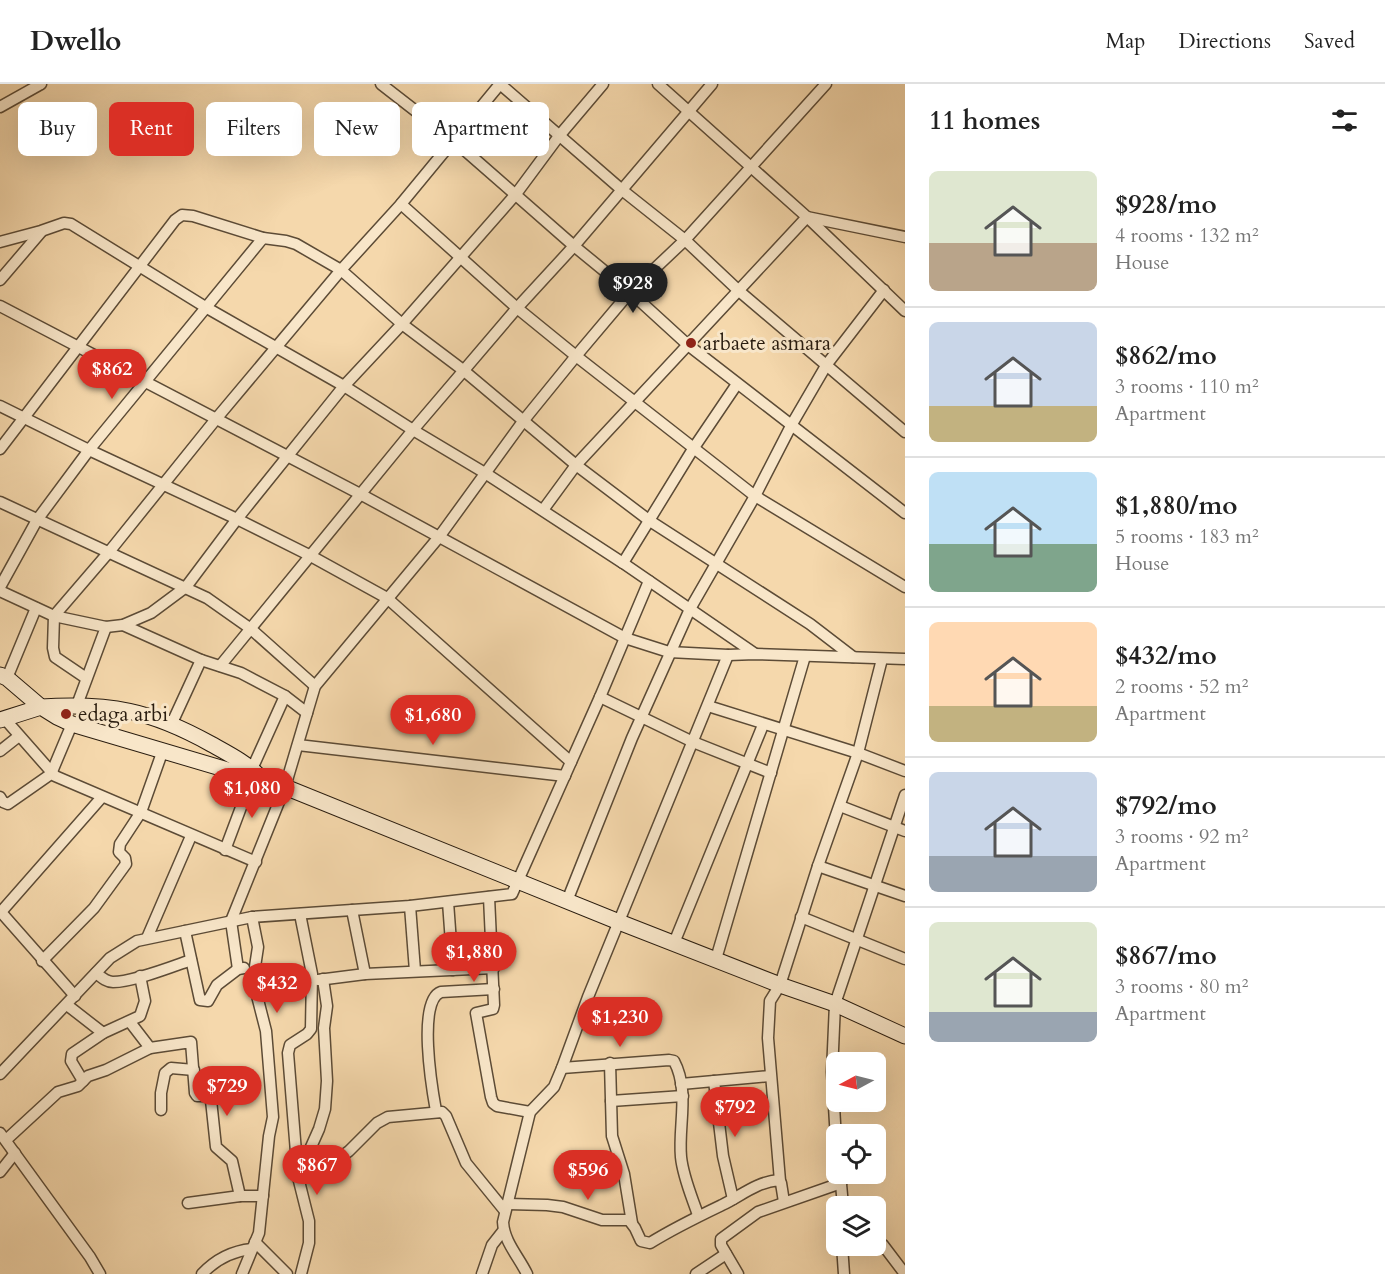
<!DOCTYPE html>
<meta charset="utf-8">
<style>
body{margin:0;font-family:Cardo,serif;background:#f6f6f6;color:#222;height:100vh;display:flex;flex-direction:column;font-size:22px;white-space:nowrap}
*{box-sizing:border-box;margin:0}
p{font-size:20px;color:#767676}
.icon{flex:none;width:33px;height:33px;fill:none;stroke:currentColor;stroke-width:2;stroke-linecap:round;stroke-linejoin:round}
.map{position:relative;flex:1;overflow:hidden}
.drawer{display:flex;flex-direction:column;background:#fff;width:480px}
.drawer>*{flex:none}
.top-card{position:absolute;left:18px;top:18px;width:570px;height:54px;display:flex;gap:12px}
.needle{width:39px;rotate:263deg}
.fabs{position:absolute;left:826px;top:968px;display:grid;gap:12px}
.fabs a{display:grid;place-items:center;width:60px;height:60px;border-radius:9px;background:#fff;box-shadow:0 6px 24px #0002;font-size:30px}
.price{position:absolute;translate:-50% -51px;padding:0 14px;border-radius:21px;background:#d93025;color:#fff;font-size:20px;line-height:39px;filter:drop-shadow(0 2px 3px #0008)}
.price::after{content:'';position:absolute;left:50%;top:36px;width:18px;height:14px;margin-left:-9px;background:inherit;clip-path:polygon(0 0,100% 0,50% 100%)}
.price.current{background:#222;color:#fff}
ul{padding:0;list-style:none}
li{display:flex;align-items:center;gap:18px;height:150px;padding:0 24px}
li+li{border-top:2px solid #e0e0e0}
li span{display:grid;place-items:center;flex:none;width:168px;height:120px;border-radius:9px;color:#555}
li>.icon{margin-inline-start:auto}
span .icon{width:72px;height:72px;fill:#fffc;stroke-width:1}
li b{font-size:26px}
h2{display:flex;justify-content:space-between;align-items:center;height:72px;padding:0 24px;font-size:26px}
.chip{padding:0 21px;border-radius:9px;background:#fff;box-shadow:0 6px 24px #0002;font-size:21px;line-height:54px}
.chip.current{background:#d93025;color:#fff}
header{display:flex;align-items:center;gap:36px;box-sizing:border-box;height:84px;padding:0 30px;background:#fff;border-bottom:2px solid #e0e0e0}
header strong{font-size:28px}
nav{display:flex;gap:33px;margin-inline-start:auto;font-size:21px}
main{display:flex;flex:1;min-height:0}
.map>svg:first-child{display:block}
</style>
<header>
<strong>Dwello</strong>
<nav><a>Map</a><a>Directions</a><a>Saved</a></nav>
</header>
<main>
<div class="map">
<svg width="905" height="1190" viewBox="0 0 905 1190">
<rect width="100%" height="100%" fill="#f5d8ac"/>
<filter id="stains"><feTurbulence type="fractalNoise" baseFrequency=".00333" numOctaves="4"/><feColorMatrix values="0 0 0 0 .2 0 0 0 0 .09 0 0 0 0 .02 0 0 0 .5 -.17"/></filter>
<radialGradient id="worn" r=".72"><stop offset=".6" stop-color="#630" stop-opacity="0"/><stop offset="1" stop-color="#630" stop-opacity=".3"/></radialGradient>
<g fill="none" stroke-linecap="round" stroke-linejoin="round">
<g stroke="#5c4b36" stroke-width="13">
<g id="street">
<polyline points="381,0 453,56 574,162 630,208 688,261 905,429"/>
<polyline points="658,0 807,133 905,227"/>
<polyline points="0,23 41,0"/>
<polyline points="401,120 517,224 576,272 755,412 905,503"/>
<polyline points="0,158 41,147 64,139 71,140 207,224 344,302 413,346 485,389 623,479 754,569"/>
<polyline points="0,196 41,148"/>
<polyline points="0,222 362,411 625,554 669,568 728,571 755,570 905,575"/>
<polyline points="0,322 89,366 237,435 309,471 387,514 571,678"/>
<polyline points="0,365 175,136 182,131 193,132 263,154 286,157 296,160 341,186 402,240 463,286 576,381 650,437 810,540 853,573"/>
<polyline points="0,418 207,514 251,545 315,602"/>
<polyline points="543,426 576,381 807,133 905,153"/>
<polyline points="623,479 693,365 737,300"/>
<polyline points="0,503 37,436 89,366 263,154"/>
<polyline points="0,507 54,532 106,543 77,621"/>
<polyline points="123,541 201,576 241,589 285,612 307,629"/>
<polyline points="106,543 123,541 151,529 186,503 237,435 344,302 402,240 516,110 559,52 603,0"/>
<polyline points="220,582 413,346 517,224 574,162 712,0"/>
<polyline points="7,594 36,524"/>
<polyline points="86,594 55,573 53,564 54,532 109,468 216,335 341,186 401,120 500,0 622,106 685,156 739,207 905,348"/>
<polyline points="600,613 693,658 771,689"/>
<polyline points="708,622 858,669 905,687"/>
<polyline points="4,634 55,692 256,778"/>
<polyline points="172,639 201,576"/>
<polyline points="298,661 565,692"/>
<polyline points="0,667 19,652"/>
<polyline points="252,685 285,612"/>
<polyline points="0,713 3,718 8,720 51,690 72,640"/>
<polyline points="840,722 905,747"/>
<polyline points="225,766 252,694"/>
<polyline points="818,782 905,812"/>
<polyline points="489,813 494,921 493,925 476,929 491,1013 493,1019 497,1022 530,1028"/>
<polyline points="567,817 632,654 690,525 755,412 792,340 827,280 884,206"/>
<polyline points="448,818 453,886"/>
<polyline points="410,822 415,887"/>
<polyline points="352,826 365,890"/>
<polyline points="0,827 75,912"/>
<polyline points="1,828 102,713"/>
<polyline points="300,830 312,890 311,945 307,950 290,961 288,969 298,1093 309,1137 309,1159 301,1190"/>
<polyline points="801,833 905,875"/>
<polyline points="185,847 200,916 208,917 217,901 238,885 244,884"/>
<polyline points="147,854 191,752"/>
<polyline points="674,859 763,641"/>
<polyline points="716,875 805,572"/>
<polyline points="42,877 94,824 126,780 125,774 119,768 120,760 141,728 163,666"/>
<polyline points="238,885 231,837 285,703 315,602 439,453 524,336 576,272 630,208 685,156 826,0"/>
<path d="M96,889C101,893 106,898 113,898C133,898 171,883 191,876"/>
<polyline points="318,896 365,890 494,884"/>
<polyline points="67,921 103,949"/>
<polyline points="130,938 150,964"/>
<polyline points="610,979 612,1052 624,1090 632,1139"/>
<path d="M562,984L669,976L674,977C690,1007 678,1042 681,1073C683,1093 692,1113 698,1131"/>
<polyline points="0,990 110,874 137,857 252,833 410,822 512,810 600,613 649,497"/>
<polyline points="83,997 71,977 72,970 103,949 140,932 145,917 140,892"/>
<polyline points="714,997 723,1072 733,1115"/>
<polyline points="681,1000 770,992"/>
<polyline points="611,1017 683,1012"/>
<polyline points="161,1026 161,1009 165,989 171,984 194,986"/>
<path d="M436,1027C432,1005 417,916 441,908L494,905"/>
<polyline points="0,1049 90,1173 100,1190"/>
<polyline points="6,1056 58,1008 78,1002 88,992 106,986 150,964 191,958 195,1009 197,1012 206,1012 211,1016 216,1063 232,1077 240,1112"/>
<polyline points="837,1073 832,988 835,920 905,711"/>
<polyline points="0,1088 15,1069"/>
<polyline points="840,1089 843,1122"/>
<polyline points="307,1090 311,1063 319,1045 325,1025 327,997 324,944 327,922 323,895"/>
<polyline points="298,1093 337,1076 349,1067 377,1039 388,1033 442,1028 446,1032 466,1079 505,1127"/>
<polyline points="780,1097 768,954 770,917 780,901 818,782 858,669 882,575"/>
<polyline points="188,1119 240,1112 263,1112"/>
<path d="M507,1120L547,1121L563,1123L602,1136H629L635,1144L641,1157L650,1159C674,1144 697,1133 722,1121C741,1112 756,1098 779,1096L781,1099L784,1118"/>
<polyline points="876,1157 883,1161 905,1190"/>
<polyline points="255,1158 287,1190"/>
<polyline points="842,1161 844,1190"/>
<path d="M202,1190C216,1175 232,1167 252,1165"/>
<polyline points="242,1190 259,1149 269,1052 273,1033 266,947 253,896 258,863 252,833"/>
<polyline points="482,1190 492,1161 503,1147"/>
<path d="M527,1190C519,1173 504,1158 503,1138L530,1028L554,1003L562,984L588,913L728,571"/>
<polyline points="696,1190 726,1170"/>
<polyline points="738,1190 721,1161 721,1155 758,1128 841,1099"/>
</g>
</g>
<g stroke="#291c0f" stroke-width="17">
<g id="secondary">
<path d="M0,591L7,594L41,623C111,619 150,626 211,660C229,670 247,679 261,694"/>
<polyline points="0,636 41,623 57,633 72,640 285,703 619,838 780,901 835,920 905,952"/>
</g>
</g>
<use href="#street" stroke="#f8e6c9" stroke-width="10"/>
<use href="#secondary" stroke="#f8e6c9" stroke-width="15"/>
</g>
<g fill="#8f2418" stroke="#f8e6c9" stroke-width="2">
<circle cx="691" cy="259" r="6"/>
<circle cx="66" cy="630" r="6"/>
</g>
<g text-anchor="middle" stroke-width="6" stroke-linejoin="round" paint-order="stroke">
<g font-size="21" fill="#291c0f" stroke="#f8e6c9" text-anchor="start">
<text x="703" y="266">arbaete asmara</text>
<text x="78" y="637">edaga arbi</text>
</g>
</g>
<rect width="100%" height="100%" filter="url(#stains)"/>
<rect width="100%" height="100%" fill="url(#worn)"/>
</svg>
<div class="fabs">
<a><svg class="needle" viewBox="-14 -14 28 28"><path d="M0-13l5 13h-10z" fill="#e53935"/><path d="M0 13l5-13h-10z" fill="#767676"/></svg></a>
<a><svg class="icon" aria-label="locate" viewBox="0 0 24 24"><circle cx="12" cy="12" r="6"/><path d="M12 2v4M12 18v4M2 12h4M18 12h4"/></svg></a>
<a><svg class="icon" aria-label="layers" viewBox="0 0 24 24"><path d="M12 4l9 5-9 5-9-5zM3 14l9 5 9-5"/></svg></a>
</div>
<b class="price current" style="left:633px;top:230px">$928</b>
<b class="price" style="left:112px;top:316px">$862</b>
<b class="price" style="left:433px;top:662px">$1,680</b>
<b class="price" style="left:252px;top:735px">$1,080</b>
<b class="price" style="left:474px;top:899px">$1,880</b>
<b class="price" style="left:277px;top:930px">$432</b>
<b class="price" style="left:620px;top:964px">$1,230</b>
<b class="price" style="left:227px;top:1033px">$729</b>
<b class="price" style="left:735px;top:1054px">$792</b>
<b class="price" style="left:317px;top:1112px">$867</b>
<b class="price" style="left:588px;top:1117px">$596</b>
<div class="top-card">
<a class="chip">Buy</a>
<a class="chip current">Rent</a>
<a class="chip">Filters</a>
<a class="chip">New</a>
<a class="chip">Apartment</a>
</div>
</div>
<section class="drawer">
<h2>11 homes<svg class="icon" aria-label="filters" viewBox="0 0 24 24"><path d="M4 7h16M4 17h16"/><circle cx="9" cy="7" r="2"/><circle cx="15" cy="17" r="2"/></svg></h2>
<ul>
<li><span style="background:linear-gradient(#dfe7d0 60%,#b9a48a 0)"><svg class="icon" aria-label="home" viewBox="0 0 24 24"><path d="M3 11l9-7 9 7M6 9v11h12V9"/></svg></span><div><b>$928/mo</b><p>4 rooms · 132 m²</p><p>House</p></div></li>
<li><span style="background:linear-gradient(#c9d6e8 70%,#c2b280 0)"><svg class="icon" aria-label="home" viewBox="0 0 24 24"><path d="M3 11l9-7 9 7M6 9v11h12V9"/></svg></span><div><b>$862/mo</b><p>3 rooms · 110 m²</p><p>Apartment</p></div></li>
<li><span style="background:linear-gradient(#bfe0f5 60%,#7fa58c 0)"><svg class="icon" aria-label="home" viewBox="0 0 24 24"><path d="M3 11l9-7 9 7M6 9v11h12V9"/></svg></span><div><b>$1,880/mo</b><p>5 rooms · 183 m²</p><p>House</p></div></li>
<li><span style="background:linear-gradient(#ffd9b3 70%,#c2b280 0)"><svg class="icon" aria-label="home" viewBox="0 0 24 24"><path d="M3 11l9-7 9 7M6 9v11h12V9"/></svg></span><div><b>$432/mo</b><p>2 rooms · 52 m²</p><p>Apartment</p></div></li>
<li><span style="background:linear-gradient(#c9d6e8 70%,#9aa5b1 0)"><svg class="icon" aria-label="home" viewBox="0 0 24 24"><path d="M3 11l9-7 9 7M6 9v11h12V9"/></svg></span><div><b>$792/mo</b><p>3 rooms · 92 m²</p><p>Apartment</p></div></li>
<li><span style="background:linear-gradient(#dfe7d0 75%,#9aa5b1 0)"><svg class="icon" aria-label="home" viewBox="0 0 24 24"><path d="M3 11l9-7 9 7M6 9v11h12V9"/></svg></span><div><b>$867/mo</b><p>3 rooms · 80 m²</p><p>Apartment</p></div></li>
</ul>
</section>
</main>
